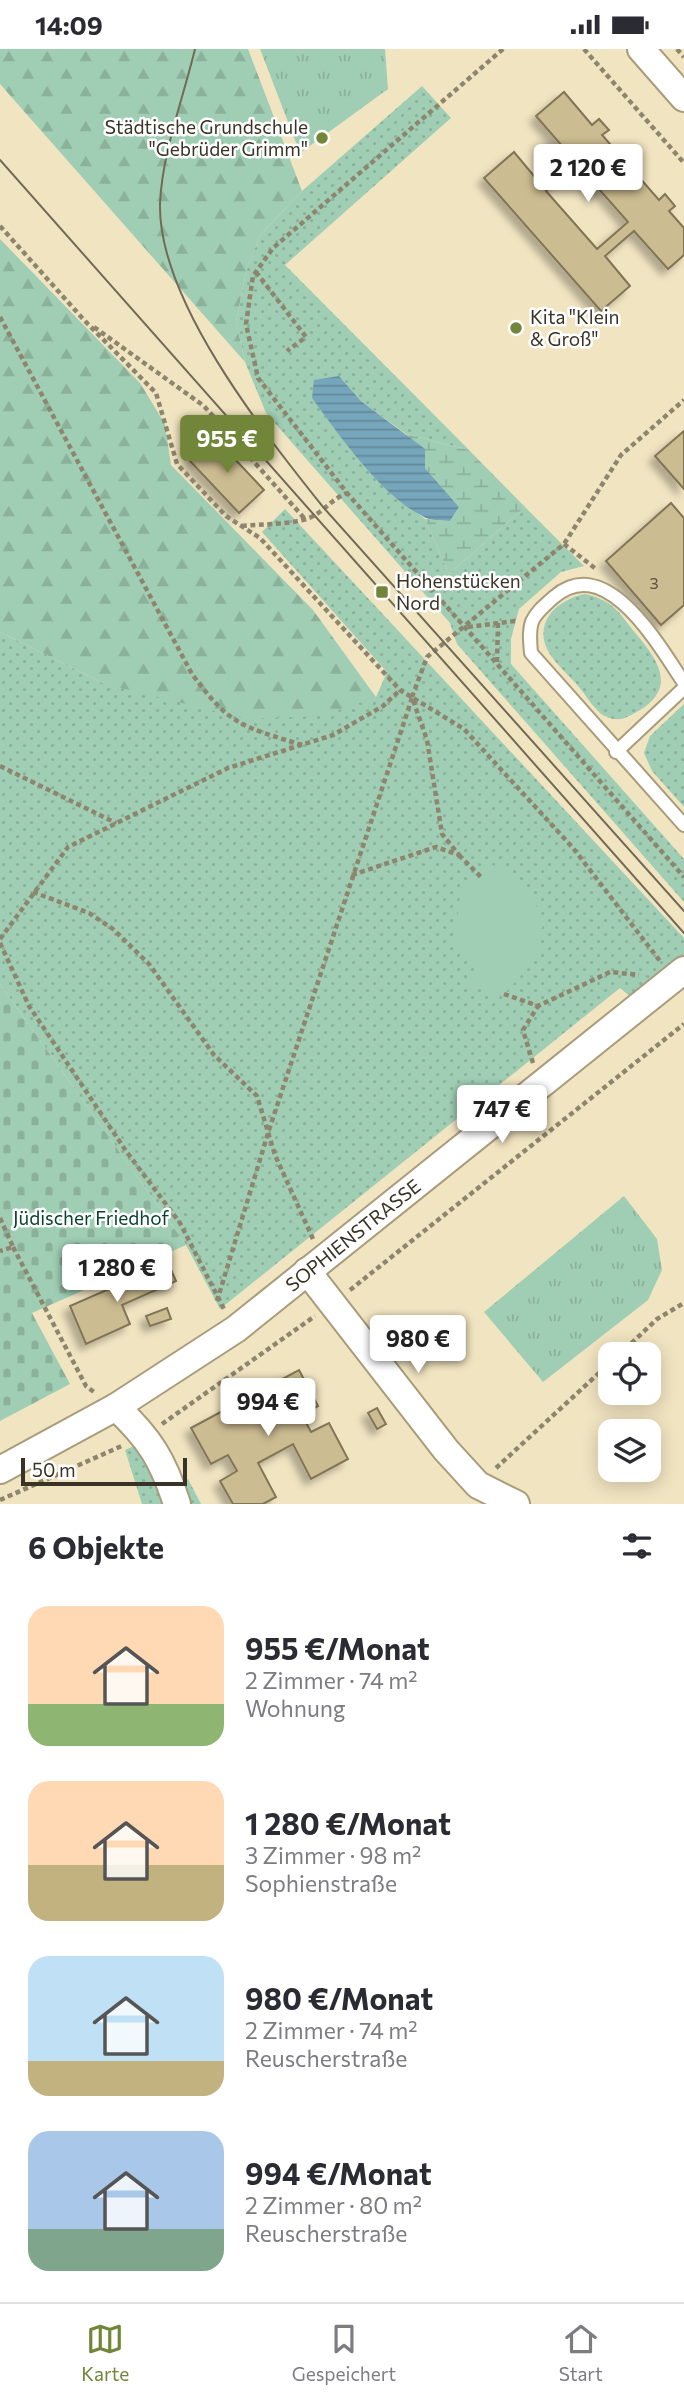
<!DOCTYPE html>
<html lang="de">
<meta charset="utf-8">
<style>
body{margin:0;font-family:Commissioner,sans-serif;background:#f7f7f7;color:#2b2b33;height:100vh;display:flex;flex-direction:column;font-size:26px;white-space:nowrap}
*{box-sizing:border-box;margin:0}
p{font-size:23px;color:#7c7c81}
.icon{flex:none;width:38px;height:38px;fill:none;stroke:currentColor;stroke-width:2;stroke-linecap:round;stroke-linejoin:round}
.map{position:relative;height:1455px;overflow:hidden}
.drawer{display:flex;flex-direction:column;background:#fff;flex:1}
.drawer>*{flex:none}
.fabs{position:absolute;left:598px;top:1293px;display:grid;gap:14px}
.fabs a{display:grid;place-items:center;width:63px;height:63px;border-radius:14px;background:#fff;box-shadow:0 4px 18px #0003;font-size:35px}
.scale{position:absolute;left:21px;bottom:18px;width:166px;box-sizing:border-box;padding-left:7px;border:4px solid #383326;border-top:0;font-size:19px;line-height:24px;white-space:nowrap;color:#383326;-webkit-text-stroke:5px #fff;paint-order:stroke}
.price{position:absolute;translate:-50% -60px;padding:0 16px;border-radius:7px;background:#fff;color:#222;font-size:23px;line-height:46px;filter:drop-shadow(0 2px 4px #0008)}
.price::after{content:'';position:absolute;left:50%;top:42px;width:21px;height:16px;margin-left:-10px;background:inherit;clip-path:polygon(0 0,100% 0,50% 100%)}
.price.current{background:#718638;color:#fff}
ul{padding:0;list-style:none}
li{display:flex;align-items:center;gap:21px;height:175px;padding:0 28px}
li span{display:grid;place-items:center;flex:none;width:196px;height:140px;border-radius:21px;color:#555}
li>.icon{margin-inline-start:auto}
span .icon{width:84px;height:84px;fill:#fffc;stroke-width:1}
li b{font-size:30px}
h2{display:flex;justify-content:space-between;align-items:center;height:84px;padding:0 28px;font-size:30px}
.status{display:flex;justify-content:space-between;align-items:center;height:49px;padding:0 35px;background:#fff;direction:ltr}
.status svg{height:19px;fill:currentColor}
.menu{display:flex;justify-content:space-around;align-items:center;height:98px;border-top:2px solid #e1e1e2;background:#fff;font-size:19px;color:#7c7c81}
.menu a{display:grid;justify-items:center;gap:4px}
.menu .current{color:#718638}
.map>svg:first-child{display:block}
</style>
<div class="status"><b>14:09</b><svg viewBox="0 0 49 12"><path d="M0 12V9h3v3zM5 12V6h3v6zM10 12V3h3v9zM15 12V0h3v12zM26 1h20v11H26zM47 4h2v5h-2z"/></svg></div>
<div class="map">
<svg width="684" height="1455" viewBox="0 0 684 1455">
<defs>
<pattern id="grass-dots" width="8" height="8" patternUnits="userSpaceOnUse" patternTransform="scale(1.75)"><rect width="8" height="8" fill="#a0ceb4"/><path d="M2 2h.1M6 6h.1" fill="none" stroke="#8bb19b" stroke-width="1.8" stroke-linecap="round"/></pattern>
<pattern id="forest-firs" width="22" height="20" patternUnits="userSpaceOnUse" patternTransform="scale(1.75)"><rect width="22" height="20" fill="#a0ceb4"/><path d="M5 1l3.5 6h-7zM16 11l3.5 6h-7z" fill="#8bb19b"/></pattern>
<pattern id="wetland-marsh" width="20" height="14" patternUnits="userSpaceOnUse" patternTransform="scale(1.75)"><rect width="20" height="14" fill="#a0ceb4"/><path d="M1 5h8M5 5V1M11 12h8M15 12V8" fill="none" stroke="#8bb19b"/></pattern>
<pattern id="cemetery-stones" width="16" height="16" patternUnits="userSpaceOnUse" patternTransform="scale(1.75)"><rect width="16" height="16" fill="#a0ceb4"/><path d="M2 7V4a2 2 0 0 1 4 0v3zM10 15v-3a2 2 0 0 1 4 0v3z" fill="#8bb19b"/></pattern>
<pattern id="park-tufts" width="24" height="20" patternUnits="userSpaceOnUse" patternTransform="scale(1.75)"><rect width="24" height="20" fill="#a0ceb4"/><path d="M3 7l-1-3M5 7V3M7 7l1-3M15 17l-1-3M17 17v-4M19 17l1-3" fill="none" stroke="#8bb19b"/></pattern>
<pattern id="water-rules" width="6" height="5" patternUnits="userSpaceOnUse" patternTransform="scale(1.75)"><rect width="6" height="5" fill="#76a6bb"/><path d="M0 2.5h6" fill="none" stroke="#628898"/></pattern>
<filter id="shadow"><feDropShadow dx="-6" dy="6" stdDeviation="3.5" flood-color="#0004"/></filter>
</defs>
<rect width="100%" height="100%" fill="#f1e4c1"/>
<g fill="url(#grass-dots)">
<polygon points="422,37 451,69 285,216 469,401 406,385 361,352 339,327 393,445 425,470 449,525 525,458 584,517 561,523 519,560 511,590 511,615 684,810 684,853 457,595 450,574 266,364 245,313 236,273 247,218 261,185 302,142"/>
<polygon points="285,460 684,889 684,905 632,949 620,939 220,1260 186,1196 0,935 0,583 105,635 376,648 387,623 262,483"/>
<path d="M585,545C615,552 618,563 637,586C666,620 675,646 627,668C621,671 614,671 607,668C596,664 586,646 578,637C569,626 553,613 547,600C534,571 559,550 585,545Z"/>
<polygon points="684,655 684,758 652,722 644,704 650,687"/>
<polygon points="157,1387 179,1434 188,1430 201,1455 142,1455 125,1401"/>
</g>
<g fill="url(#forest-firs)">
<polygon points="0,0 248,0 302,142 261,185 247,218 236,273 245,313 0,35"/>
<polygon points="0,190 140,334 165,375 171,416 313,561 376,648 322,667 247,670 105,635 0,583"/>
</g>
<polygon fill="url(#wetland-marsh)" points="406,385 469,401 525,458 449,525 425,470 450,472 459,458 425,419"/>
<polygon fill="url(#cemetery-stones)" points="0,935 186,1196 32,1264 70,1335 0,1372"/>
<g fill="url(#park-tufts)">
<polygon points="260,0 385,0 388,40 300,104"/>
<polygon points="624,1147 657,1190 662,1221 648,1251 543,1333 484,1263"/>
</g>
<polygon fill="#a0ceb4" points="490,815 513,824 544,868 537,909 504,945 470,938 474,919 454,893 461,840"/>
<path fill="url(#water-rules)" d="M339,327L361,352L425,400V419L459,458L450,472C442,471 431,472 424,468C381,447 340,387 312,349L314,331Z"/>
<g fill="#ccbc91" stroke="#817556" stroke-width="2" fill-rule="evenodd" filter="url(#shadow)">
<path d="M564,43L592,76L599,70L609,81L602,86L659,151L665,145L675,157L669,162L684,179V206L668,220L634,182L605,207L630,237L601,262L484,129L514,103L539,133L570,106L536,67ZM576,114L628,173L597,200L546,142Z"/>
<polygon points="684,382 684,440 655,407"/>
<polygon points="215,389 264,441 239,464 190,412"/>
<polygon points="671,454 684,469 684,556 661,576 606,512"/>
<polygon points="168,1214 176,1232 122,1256 130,1275 86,1295 70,1257"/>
<polygon points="167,1259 171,1270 150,1277 146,1267"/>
<polygon points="299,1321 318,1357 302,1366 311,1383 329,1374 348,1410 311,1430 293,1395 258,1414 276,1448 263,1455 233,1455 220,1432 237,1422 228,1406 211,1415 191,1379"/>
<polygon points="377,1359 386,1375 377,1380 368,1364"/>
</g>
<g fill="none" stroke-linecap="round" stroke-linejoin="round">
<g stroke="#a89c7b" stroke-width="16">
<g id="service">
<path d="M684,634C658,595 606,503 554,548C530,569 528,572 531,604L684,776"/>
<polyline points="616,703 684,639"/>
</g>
</g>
<g stroke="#a89c7b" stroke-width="30">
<g id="minor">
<polyline points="641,0 684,49"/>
<polyline points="307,1222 446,1401 478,1436 516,1455"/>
<path d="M116,1358C150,1390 163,1411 177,1455"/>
<path id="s1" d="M0,1421L116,1358L236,1280L684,921"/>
</g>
</g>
<g stroke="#8e856e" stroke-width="4.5" stroke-dasharray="5 3.5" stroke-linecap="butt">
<polyline points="503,0 273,199 253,227 246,275 258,329 347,444 684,828"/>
<polyline points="584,0 684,114"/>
<polyline points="677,0 684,8"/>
<polyline points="0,177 84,271 156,344 177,415 226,467 260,489 400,641 464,680 573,799 660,912"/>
<polyline points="256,223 306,288 287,302"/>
<path d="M0,268L192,625C231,678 242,677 302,696"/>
<polyline points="94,278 204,357 305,470"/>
<path d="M242,477C260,475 300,476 315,466C327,459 332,450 347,444"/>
<polyline points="564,495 596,520"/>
<polyline points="468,578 515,572"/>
<polyline points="497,613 498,573"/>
<polyline points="0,717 116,774"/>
<polyline points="459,806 481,828"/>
<polyline points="352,826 436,798 459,806 442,785 427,691 412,648 427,608 564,495 621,406 684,351"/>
<polyline points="33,843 89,864 113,880 149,915 214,1006 257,1047 275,1106 313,1190"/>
<polyline points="0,890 68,798 228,719 333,686 383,657 400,641"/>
<polyline points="0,894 29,957 126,1102 180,1174 225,1262"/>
<polyline points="504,945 538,957 610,923 639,926"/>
<polyline points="533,1014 523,981 538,957"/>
<polyline points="0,1169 13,1198 0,1202"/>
<polyline points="13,1198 86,1337 94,1343"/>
<polyline points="350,1241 684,975"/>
<polyline points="217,1252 269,1081 412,649"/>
<polyline points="619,1306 657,1270 684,1254"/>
<polyline points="162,1375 315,1267"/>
<polyline points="496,1419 611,1313"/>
<polyline points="0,1451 124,1396"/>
</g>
<use href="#service" stroke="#fff" stroke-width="12"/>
<use href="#minor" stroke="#fff" stroke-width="26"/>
<g stroke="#726a56" stroke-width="2">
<path d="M195,0C183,50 162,104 160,155C158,252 265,385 323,458L684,862"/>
<polyline points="0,111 684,884"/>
</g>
</g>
<g fill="#718638" stroke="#fff" stroke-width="2.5">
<circle cx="322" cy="89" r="7"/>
<circle cx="516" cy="279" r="7"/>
<rect x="375" y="536" width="14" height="14" rx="3.5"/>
</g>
<g text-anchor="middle" stroke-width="5" stroke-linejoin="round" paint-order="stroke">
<g font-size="16" fill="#5d5541">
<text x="654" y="540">3</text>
</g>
<g font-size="19" fill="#383326" stroke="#fff" text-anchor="start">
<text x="308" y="85" text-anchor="end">Städtische Grundschule<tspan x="308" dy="22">"Gebrüder Grimm"</tspan></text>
<text x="530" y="275">Kita "Klein<tspan x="530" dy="22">&amp; Groß"</tspan></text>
<text x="396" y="539">Hohenstücken<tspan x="396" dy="22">Nord</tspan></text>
</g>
<g font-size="19" fill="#09442c" stroke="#fff">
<text x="91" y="1176">Jüdischer Friedhof</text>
</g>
<g font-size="19" fill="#383326" stroke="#fff">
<text dy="7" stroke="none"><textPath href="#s1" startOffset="425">SOPHIENSTRASSE</textPath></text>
</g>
</g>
</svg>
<div class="fabs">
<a><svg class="icon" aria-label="locate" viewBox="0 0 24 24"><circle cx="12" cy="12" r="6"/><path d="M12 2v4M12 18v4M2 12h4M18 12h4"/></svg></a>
<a><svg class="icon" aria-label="layers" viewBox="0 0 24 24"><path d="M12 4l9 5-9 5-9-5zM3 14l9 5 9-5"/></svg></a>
</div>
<div class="scale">50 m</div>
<b class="price" style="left:588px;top:155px">2 120 €</b>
<b class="price current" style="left:227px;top:426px">955 €</b>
<b class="price" style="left:502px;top:1096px">747 €</b>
<b class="price" style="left:117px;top:1255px">1 280 €</b>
<b class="price" style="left:418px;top:1326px">980 €</b>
<b class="price" style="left:268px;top:1389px">994 €</b>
</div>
<section class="drawer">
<h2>6 Objekte<svg class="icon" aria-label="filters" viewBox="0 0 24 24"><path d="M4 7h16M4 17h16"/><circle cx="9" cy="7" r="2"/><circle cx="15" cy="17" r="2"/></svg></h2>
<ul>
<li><span style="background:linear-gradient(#ffd9b3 70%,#8fb573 0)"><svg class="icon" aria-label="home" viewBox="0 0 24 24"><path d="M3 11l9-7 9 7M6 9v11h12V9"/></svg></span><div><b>955 €/Monat</b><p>2 Zimmer · 74 m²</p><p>Wohnung</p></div></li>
<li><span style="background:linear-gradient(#ffd9b3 60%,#c2b280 0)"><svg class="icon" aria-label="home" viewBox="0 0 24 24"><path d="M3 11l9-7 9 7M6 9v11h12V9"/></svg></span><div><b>1 280 €/Monat</b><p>3 Zimmer · 98 m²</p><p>Sophienstraße</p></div></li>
<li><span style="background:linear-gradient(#bfe0f5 75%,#c2b280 0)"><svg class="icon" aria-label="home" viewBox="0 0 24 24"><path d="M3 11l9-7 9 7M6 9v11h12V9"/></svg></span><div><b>980 €/Monat</b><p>2 Zimmer · 74 m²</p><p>Reuscherstraße</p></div></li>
<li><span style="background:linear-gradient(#a9c7e8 70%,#7fa58c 0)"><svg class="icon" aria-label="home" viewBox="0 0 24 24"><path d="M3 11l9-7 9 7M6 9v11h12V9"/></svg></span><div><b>994 €/Monat</b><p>2 Zimmer · 80 m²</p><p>Reuscherstraße</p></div></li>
</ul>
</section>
<nav class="menu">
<a class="current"><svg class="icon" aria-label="map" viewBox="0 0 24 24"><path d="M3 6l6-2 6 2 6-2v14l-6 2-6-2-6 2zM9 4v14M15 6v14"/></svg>Karte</a>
<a><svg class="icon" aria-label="saved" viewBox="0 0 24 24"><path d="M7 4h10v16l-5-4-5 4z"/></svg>Gespeichert</a>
<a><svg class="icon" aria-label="home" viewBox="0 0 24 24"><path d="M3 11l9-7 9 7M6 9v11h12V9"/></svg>Start</a>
</nav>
